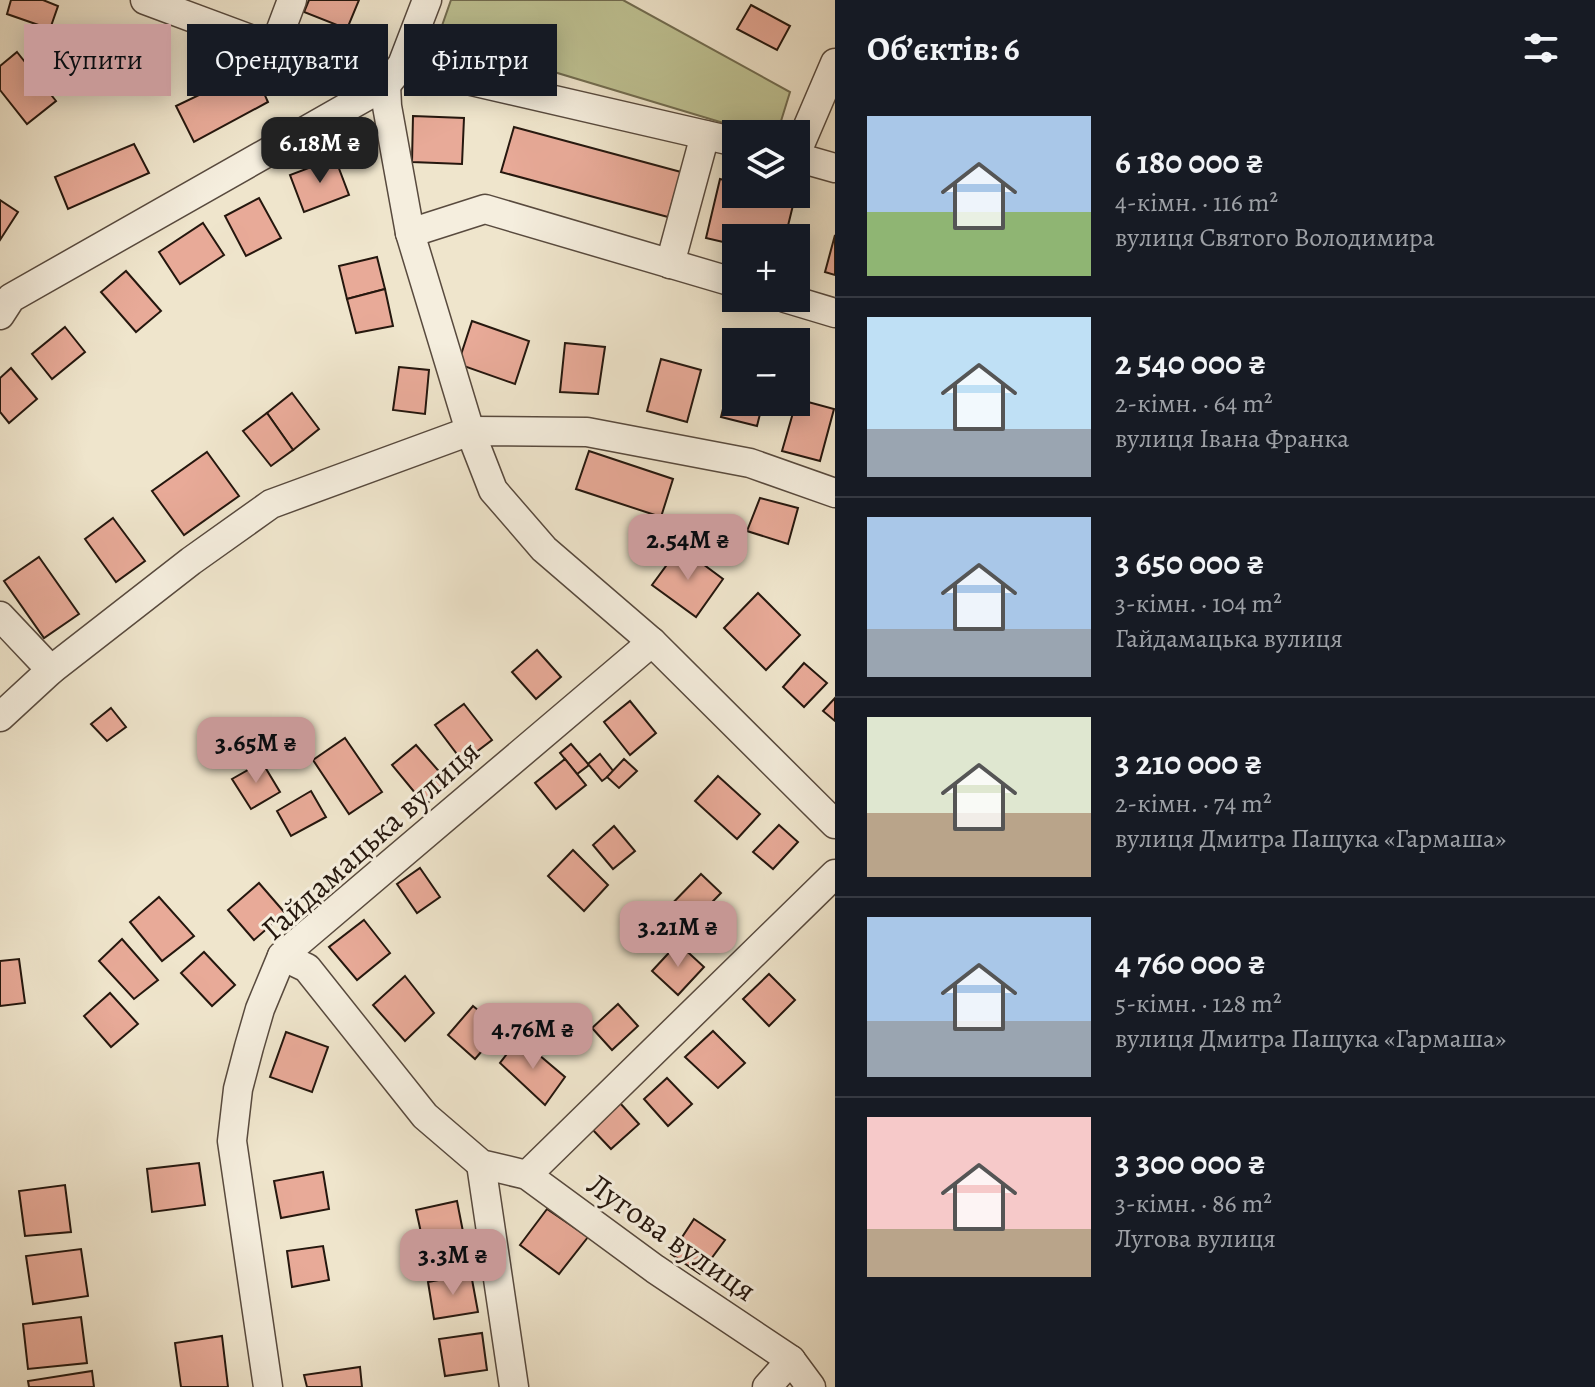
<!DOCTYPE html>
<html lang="uk">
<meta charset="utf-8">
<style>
body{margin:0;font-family:Alegreya,serif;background:#242831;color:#f1f3f6;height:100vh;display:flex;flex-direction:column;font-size:30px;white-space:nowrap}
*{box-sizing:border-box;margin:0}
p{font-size:26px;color:#9ea1a6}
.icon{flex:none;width:44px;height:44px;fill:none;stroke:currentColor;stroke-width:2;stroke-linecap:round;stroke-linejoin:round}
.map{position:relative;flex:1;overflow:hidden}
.side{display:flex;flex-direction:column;background:#171b24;width:760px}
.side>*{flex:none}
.hud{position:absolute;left:24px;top:24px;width:690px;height:72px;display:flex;gap:16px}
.buttons{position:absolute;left:722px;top:120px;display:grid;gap:16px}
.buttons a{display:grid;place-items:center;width:88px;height:88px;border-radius:0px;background:#171b24;box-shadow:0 4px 20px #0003;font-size:40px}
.price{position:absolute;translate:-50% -68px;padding:0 18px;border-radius:16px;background:#c59692;color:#111;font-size:26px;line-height:52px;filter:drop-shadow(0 2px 4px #0008)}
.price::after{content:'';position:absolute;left:50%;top:48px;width:24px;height:18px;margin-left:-12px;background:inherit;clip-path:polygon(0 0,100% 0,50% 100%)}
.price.active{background:#222;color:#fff}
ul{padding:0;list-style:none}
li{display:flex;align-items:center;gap:24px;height:200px;padding:0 32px}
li+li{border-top:2px solid #363941}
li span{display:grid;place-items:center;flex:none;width:224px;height:160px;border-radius:0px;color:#555}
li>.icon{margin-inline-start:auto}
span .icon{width:96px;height:96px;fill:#fffc;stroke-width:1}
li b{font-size:34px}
h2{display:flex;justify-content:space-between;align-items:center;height:96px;padding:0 32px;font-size:34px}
.tag{padding:0 28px;border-radius:0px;background:#171b24;box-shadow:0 4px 20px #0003;font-size:28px;line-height:72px}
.tag.active{background:#c59692;color:#111}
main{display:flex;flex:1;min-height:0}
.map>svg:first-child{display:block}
</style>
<main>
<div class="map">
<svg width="835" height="1387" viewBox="0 0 835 1387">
<rect width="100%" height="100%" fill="#efe5cc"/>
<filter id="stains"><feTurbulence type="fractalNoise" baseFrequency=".0025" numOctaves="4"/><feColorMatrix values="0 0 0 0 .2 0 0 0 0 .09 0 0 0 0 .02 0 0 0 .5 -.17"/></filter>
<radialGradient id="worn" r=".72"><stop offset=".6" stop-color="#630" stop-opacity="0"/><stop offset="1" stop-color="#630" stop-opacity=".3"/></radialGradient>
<polygon fill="#bfc394" stroke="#726d51" stroke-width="2" points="451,0 623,0 790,92 777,134 760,134 438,37"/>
<g fill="#e8aa98" stroke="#25170e" stroke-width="2">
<polygon points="11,0 43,0 58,6 50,29 7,14"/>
<polygon points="309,0 359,0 347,29 304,12"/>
<polygon points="751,5 790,26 777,50 737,29"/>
<polygon points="17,52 56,101 27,124 0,90 0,66"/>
<polygon points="253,69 268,102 194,142 176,106"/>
<polygon points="413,116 464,118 462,164 412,162"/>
<polygon points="514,127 681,172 668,217 501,172"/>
<polygon points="134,144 149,173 68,209 55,177"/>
<polygon points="335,158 349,195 304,212 290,175"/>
<polygon points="720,179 736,183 736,194 782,194 795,197 785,238 736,238 736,245 706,238"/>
<polygon points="259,198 281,238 246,256 225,216"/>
<polygon points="0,200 18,212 0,240"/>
<polygon points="203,223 224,255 180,284 159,252"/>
<polygon points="835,235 835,275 825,272"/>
<polygon points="377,257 385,289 347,299 339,266"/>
<polygon points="126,271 161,311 136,332 101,292"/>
<polygon points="385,289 393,326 356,333 347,299"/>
<polygon points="472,321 529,341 515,384 458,364"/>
<polygon points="65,327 85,352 52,379 32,354"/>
<polygon points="565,343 605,347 598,394 560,392"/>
<polygon points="661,359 701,370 687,422 647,411"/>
<polygon points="399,367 429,370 425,414 393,410"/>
<polygon points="11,368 37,399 9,423 0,412 0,378"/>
<polygon points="729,385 736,387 736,402 763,402 757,426 721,417"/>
<polygon points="292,393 319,429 293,450 267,413"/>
<polygon points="797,399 834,409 820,461 782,451"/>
<polygon points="267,413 293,450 271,466 243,431"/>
<polygon points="589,451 673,479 661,517 576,489"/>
<polygon points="207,452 239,496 184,535 152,491"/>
<polygon points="760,498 798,508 788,544 747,531"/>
<polygon points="113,518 145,561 116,582 85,539"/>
<polygon points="680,547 723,579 696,617 652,585"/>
<polygon points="39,557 79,614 44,638 4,581"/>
<polygon points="758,593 800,635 766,670 724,628"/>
<polygon points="537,650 561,677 536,699 512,672"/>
<polygon points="804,663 827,683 804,707 783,687"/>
<polygon points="835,698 835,721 823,711"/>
<polygon points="630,701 656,733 630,755 604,722"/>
<polygon points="464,704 492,740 463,762 435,725"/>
<polygon points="111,708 126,727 107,741 91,724"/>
<polygon points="345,738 382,792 349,814 313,760"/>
<polygon points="571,744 589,765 577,774 560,753"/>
<polygon points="416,745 450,784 425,805 392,765"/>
<polygon points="600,754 614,772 602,781 588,764"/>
<polygon points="565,759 586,785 556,809 535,783"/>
<polygon points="624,759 637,771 619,788 607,777"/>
<polygon points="262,762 280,792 251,809 232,779"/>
<polygon points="718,776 760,814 737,839 695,801"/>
<polygon points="311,791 326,817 291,836 277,811"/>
<polygon points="779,825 798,842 773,869 753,852"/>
<polygon points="614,826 635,851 613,869 593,845"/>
<polygon points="573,850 608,885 584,911 548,876"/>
<polygon points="420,868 440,897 417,913 397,884"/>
<polygon points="701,874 721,893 683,932 663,913"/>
<polygon points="259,883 285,913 254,940 228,910"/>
<polygon points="159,897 194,936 162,961 130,922"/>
<polygon points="364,920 390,953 357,980 329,947"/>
<polygon points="122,939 158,980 134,999 99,961"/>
<polygon points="678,943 704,967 678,995 652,971"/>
<polygon points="204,952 235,985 212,1006 181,973"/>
<polygon points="19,959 25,1003 0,1006 0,961"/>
<polygon points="769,974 795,1000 769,1026 743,999"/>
<polygon points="405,976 434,1013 405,1041 373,1005"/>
<polygon points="110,993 138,1024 111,1047 84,1016"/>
<polygon points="618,1004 638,1026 612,1050 592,1028"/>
<polygon points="473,1006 501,1029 475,1059 448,1035"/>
<polygon points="713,1031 745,1063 718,1088 685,1057"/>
<polygon points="286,1032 328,1047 312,1092 270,1077"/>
<polygon points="519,1038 565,1077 545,1105 500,1063"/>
<polygon points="667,1078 692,1104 668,1126 644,1099"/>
<polygon points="620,1103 639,1124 611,1149 592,1129"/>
<polygon points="199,1163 205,1205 152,1212 147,1169"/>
<polygon points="323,1172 329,1209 281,1218 274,1181"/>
<polygon points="65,1185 71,1232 25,1236 19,1191"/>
<polygon points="457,1201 466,1247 426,1255 416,1210"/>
<polygon points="547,1209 588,1237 559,1274 520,1245"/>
<polygon points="694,1219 725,1240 700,1274 671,1254"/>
<polygon points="323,1246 329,1280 292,1287 287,1251"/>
<polygon points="81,1249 88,1296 33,1304 26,1256"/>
<polygon points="471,1274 478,1312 434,1319 428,1282"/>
<polygon points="81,1317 87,1363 28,1369 23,1324"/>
<polygon points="482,1333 487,1370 445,1376 439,1339"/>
<polygon points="222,1336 228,1387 181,1387 175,1343"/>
<polygon points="360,1367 362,1387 307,1387 304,1375"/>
<polygon points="92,1371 94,1387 29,1387 28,1381"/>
</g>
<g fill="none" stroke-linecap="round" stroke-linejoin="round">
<g stroke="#584a3e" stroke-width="31">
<g id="minor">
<polyline points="145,0 274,48 386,85"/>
<polyline points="274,48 292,0"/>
<polyline points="402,65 736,142"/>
<polyline points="386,85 387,106 410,233 470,431 493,490 544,549 652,642 835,824"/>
<polyline points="796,154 835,63"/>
<polyline points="796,157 835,168"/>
<polyline points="410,233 485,209 736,283"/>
<polyline points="670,264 705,135"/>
<polyline points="785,298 835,313"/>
<polyline points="0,315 11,298 386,85 402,65 427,0"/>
<polyline points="0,616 51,670"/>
<polyline points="0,717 51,670 191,561 271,504 470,431 587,432 750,463 835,493"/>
<polyline points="282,956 307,968 425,1116 481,1164 527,1175 655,1269 791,1360 811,1387"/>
<polyline points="481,1164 514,1387"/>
<polyline points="527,1175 835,874"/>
<polyline points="268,1387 232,1141 238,1089 249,1047 260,1009 282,956 652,642"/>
<polyline points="767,1387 791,1360"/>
</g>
</g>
<use href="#minor" stroke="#f5eede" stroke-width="28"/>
</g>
<g text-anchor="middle" stroke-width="6" stroke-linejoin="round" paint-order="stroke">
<g font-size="32" fill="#25170e" stroke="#f5eede">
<text transform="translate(370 840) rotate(-42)" y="11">Гайдамацька вулиця</text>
<text transform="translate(672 1237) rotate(35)" y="11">Лугова вулиця</text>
</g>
</g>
<rect width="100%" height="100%" filter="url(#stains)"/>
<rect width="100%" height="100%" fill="url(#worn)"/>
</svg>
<div class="buttons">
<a><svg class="icon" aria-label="layers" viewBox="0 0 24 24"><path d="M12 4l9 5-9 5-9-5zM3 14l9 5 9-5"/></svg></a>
<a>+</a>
<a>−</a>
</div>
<b class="price active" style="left:320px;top:185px">6.18M ₴</b>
<b class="price" style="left:688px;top:582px">2.54M ₴</b>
<b class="price" style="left:256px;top:785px">3.65M ₴</b>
<b class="price" style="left:678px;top:969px">3.21M ₴</b>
<b class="price" style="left:533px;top:1071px">4.76M ₴</b>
<b class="price" style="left:453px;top:1297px">3.3M ₴</b>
<div class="hud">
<a class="tag active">Купити</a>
<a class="tag">Орендувати</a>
<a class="tag">Фільтри</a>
</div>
</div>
<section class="side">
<h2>Об’єктів: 6<svg class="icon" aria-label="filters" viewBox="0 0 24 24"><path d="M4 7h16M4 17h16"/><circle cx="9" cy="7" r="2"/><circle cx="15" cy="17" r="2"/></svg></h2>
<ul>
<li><span style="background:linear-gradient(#a9c7e8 60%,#8fb573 0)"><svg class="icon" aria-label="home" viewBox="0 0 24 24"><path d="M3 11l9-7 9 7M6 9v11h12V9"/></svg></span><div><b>6 180 000 ₴</b><p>4-кімн. · 116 m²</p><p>вулиця Святого Володимира</p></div></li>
<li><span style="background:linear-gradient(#bfe0f5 70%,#9aa5b1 0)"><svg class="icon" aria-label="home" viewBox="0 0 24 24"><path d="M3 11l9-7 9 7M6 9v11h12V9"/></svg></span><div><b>2 540 000 ₴</b><p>2-кімн. · 64 m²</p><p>вулиця Івана Франка</p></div></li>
<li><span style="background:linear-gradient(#a9c7e8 70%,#9aa5b1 0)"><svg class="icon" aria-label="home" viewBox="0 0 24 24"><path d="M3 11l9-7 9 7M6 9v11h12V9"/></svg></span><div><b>3 650 000 ₴</b><p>3-кімн. · 104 m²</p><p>Гайдамацька вулиця</p></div></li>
<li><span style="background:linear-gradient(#dfe7d0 60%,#b9a48a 0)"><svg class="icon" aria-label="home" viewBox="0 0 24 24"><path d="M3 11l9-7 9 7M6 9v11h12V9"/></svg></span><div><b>3 210 000 ₴</b><p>2-кімн. · 74 m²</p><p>вулиця Дмитра Пащука «Гармаша»</p></div></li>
<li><span style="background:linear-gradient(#a9c7e8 65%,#9aa5b1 0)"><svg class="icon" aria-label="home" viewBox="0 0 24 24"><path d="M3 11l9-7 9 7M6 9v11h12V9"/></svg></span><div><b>4 760 000 ₴</b><p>5-кімн. · 128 m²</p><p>вулиця Дмитра Пащука «Гармаша»</p></div></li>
<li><span style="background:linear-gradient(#f6c9c9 70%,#b9a48a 0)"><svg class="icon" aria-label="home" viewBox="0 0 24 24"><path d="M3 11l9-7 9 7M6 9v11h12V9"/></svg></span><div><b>3 300 000 ₴</b><p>3-кімн. · 86 m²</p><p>Лугова вулиця</p></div></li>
</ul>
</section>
</main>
